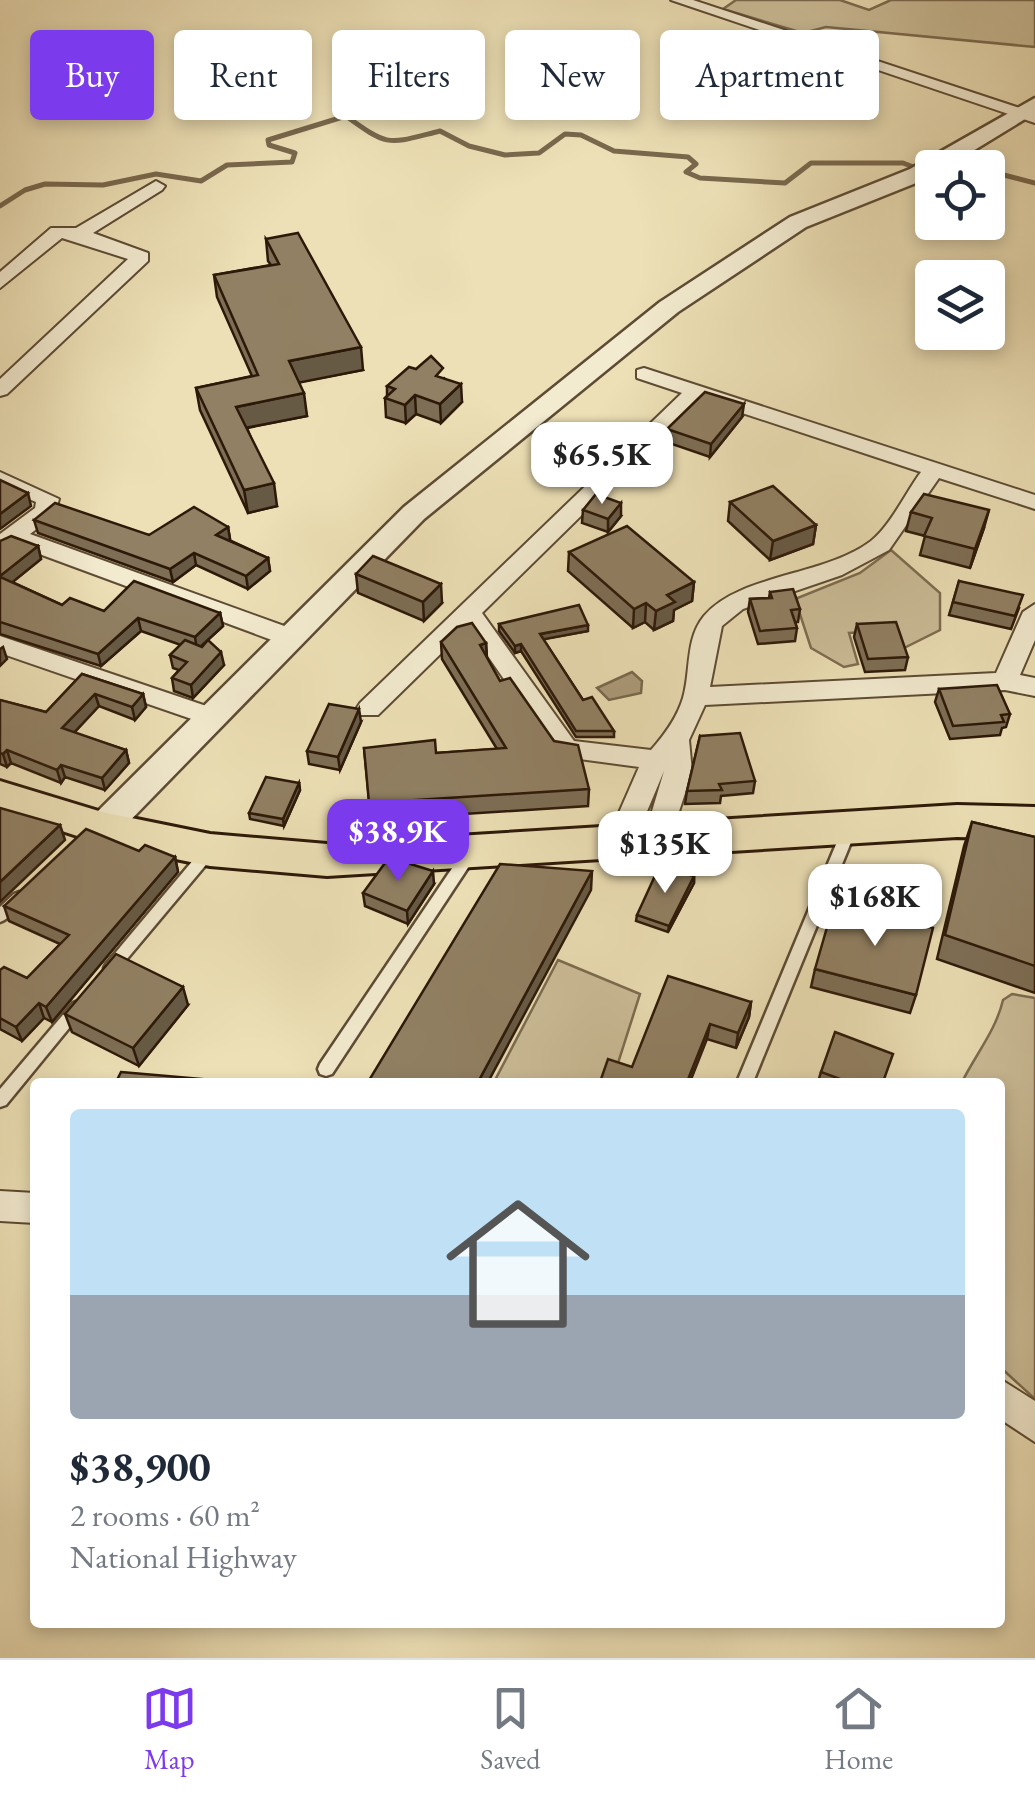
<!DOCTYPE html>
<meta charset="utf-8">
<style>
body{margin:0;font-family:"EB Garamond",serif;background:#f2f2f3;color:#1f2937;height:100vh;display:flex;flex-direction:column;font-size:38px;white-space:nowrap}
*{box-sizing:border-box;margin:0}
p{font-size:32px;color:#747a83}
.icon{flex:none;width:55px;height:55px;fill:none;stroke:currentColor;stroke-width:2;stroke-linecap:round;stroke-linejoin:round}
.map{position:relative;flex:1;overflow:hidden}
.details{position:absolute;left:30px;top:1078px;width:975px;height:550px;display:flex;flex-direction:column;background:#fff;border-radius:10px;box-shadow:0 5px 15px #0003}
.details>*{flex:none}
.hud{position:absolute;left:30px;top:30px;width:975px;height:90px;display:flex;gap:20px}
.tools{position:absolute;left:915px;top:150px;display:grid;gap:20px}
.tools a{display:grid;place-items:center;width:90px;height:90px;border-radius:10px;background:#fff;box-shadow:0 5px 15px #0003;font-size:50px}
.price{position:absolute;translate:-50% -85px;padding:0 22px;border-radius:20px;background:#fff;color:#222;font-size:32px;line-height:65px;filter:drop-shadow(0 2px 5px #0008)}
.price::after{content:'';position:absolute;left:50%;top:60px;width:30px;height:22px;margin-left:-15px;background:inherit;clip-path:polygon(0 0,100% 0,50% 100%)}
.price.current{background:#7c3aed;color:#fff}
ul{padding:0;list-style:none}
li{display:grid;align-content:center;gap:20px;height:530px;padding:0 40px}
li span{display:grid;place-items:center;height:310px;border-radius:10px;color:#555}
li>.icon{margin-inline-start:auto}
span .icon{width:180px;height:180px;fill:#fffc;stroke-width:1}
li b{font-size:42px}
.pill{padding:0 35px;border-radius:10px;background:#fff;box-shadow:0 5px 15px #0003;font-size:35px;line-height:90px}
.pill.current{background:#7c3aed;color:#fff}
.tabs{display:flex;justify-content:space-around;align-items:center;height:140px;border-top:2px solid #e0e1e3;background:#fff;font-size:28px;color:#747a83}
.tabs a{display:grid;justify-items:center;gap:5px}
.tabs .current{color:#7c3aed}
.map>svg:first-child{display:block}
</style>
<div class="map">
<svg width="1035" height="1658" viewBox="0 0 1035 1658">
<rect width="100%" height="100%" fill="#ede0b6"/>
<filter id="stains"><feTurbulence type="fractalNoise" baseFrequency=".002" numOctaves="4"/><feColorMatrix values="0 0 0 0 .2 0 0 0 0 .09 0 0 0 0 .02 0 0 0 .5 -.17"/></filter>
<radialGradient id="worn" r=".72"><stop offset=".6" stop-color="#630" stop-opacity="0"/><stop offset="1" stop-color="#630" stop-opacity=".3"/></radialGradient>
<g fill="#ccbe99" stroke="#7c6c51" stroke-width="2.5">
<polygon points="736,0 840,0 869,10 891,0 1035,0 1035,47 826,27 803,33 723,9"/>
<polygon points="891,550 940,593 940,630 904,648 898,630 849,633 858,664 844,667 811,648 795,599 860,573"/>
<polygon points="558,960 640,994 612,1082 494,1082"/>
<path d="M1012,994L1035,998V1399L1000,1367V1082H962C976,1054 996,1030 1003,1000Z"/>
</g>
<polygon fill="#ac9c7b" stroke="#79684d" stroke-width="2.5" points="632,672 642,681 641,693 609,700 597,688"/>
<g fill="none" stroke-linecap="round" stroke-linejoin="round">
<g stroke="#79684d" stroke-width="5">
<polyline points="957,168 983,160 992,172 1035,183"/>
<path d="M0,206L25,190L45,184L103,185L156,174L201,181L227,165L292,162L295,153L269,145L268,140L346,116C390,148 388,144 440,131L469,146L505,155L539,153L565,134L581,135L614,151L688,157L696,164L686,172L700,178L785,183L811,163H903L932,174"/>
</g>
<g stroke="#5d4b34" stroke-width="5">
<g id="service">
<polygon points="849,825 856,830 753,1082 737,1082 842,830"/>
<polygon points="210,845 215,846 217,850 215,854 116,972 111,974 106,972 104,968 106,964 205,846"/>
<polygon points="470,848 475,849 477,853 475,857 332,1074 326,1076 320,1074 318,1069 320,1064 465,849"/>
<path d="M19,892L24,894L26,898C21,907 10,918 0,922V907L14,894Z"/>
<polygon points="78,1001 83,1003 86,1007 83,1011 6,1105 0,1107 0,1089 73,1003"/>
</g>
</g>
<g stroke="#5d4b34" stroke-width="4">
<g id="minor">
<polygon points="671,0 693,0 1035,113 1035,123"/>
<polygon points="156,181 165,186 162,190 93,233 148,253 148,261 7,394 0,396 0,379 128,259 62,238 0,288 0,272 51,228 76,228"/>
<path d="M644,368L1035,495V509L939,478L889,550L842,575L743,609L722,626L710,687L996,673L1023,612L1035,604V640L1020,675L1035,678V696L1005,690L705,705L689,740L692,772L668,845H648L644,838L664,771L635,840L621,850L607,840L639,767L557,756L468,627L378,715H360L356,709L360,703L682,393L637,378V370ZM700,399L921,472C906,492 891,525 871,541C825,576 739,574 704,616C685,639 691,671 683,698C677,718 665,734 651,750L574,741L482,613Z"/>
<polygon points="0,472 59,499 54,516 30,534 298,631 301,637 298,643 280,643 15,545 0,551 0,534 35,508 36,502 0,487"/>
<polygon points="0,636 221,711 225,717 212,726 0,653"/>
<polygon points="0,1191 35,1193 35,1223 0,1221"/>
<polygon points="1000,1379 1035,1401 1035,1442 1000,1419"/>
</g>
</g>
<g stroke="#5d4b34" stroke-width="5">
<polygon id="tertiary" points="1035,98 1035,113 945,168 932,168 932,175 926,179 806,227 678,312 424,519 114,837 102,841 90,837 85,828 90,819 404,507 660,302 790,217 910,169"/>
</g>
<g stroke="#2d1909" stroke-width="6">
<polygon id="primary" points="0,781 102,812 210,834 327,844 957,805 1035,807 1035,839 957,837 327,876 210,866 102,844 0,811"/>
</g>
<use href="#service" fill="#f3ebd0" fill-rule="evenodd"/>
<use href="#minor" fill="#f3ebd0" fill-rule="evenodd"/>
<use href="#tertiary" fill="#f3ebd0" fill-rule="evenodd"/>
<use href="#primary" fill="#ede0b6" fill-rule="evenodd"/>
</g>
<g fill="#7d6e55" stroke="#2d1909" stroke-width="2.5">
<polygon points="266,239 363,370 299,382 307,416 247,428 277,506 248,513 200,410 196,388 252,376 217,297 214,275 271,265 268,261"/>
<polygon points="444,378 462,402 441,423 416,414 406,423 386,417 385,398 387,396 387,386"/>
<polygon points="742,417 710,457 666,442 667,429"/>
<polygon points="730,502 816,525 813,544 770,560 728,521"/>
<polygon points="583,510 621,516 608,532 582,523"/>
<polygon points="911,512 984,528 970,568 920,555 925,536 906,531"/>
<polygon points="34,520 149,535 228,527 230,539 229,540 268,558 270,571 248,589 196,565 173,582 38,533"/>
<polygon points="0,541 38,546 41,559 12,582 62,605 104,611 220,613 223,626 201,646 224,665 193,698 174,691 172,678 179,670 173,668 170,655 181,645 141,631 101,666 0,634"/>
<polygon points="569,552 694,582 692,601 674,610 673,621 654,630 645,622 633,628 568,571"/>
<polygon points="356,574 442,603 424,621 358,593"/>
<polygon points="959,581 1019,608 1011,629 949,615"/>
<polygon points="770,592 800,609 798,622 795,622 797,628 795,641 758,644 748,612 750,599 769,598"/>
<polygon points="499,624 588,631 543,639 583,700 614,731 614,737 576,737 521,651 515,653 499,631"/>
<polygon points="857,624 908,657 905,670 865,672 854,637"/>
<polygon points="441,642 486,643 487,658 500,681 554,741 589,789 588,806 371,820 364,748 436,753 497,749 442,659"/>
<polygon points="82,674 143,694 146,707 135,720 99,706 74,733 126,750 129,763 105,790 65,777 61,783 11,763 7,767 0,764 0,700 46,712"/>
<polygon points="939,689 1010,714 1006,727 1002,728 1000,735 950,739 935,702"/>
<polygon points="361,722 340,770 309,764 307,751"/>
<polygon points="700,736 755,781 753,793 721,796 720,803 685,804 687,791"/>
<polygon points="299,783 300,790 284,826 250,819 249,813"/>
<polygon points="972,822 1035,837 1035,993 937,959 964,846"/>
<polygon points="139,851 175,857 178,872 52,1022 44,1018 22,1041 0,1029 0,970 27,978 60,944 9,921 4,906"/>
<polygon points="694,876 694,883 668,932 636,921 637,915"/>
<polygon points="434,884 408,924 365,906 363,893"/>
<polygon points="815,969 916,995 910,1013 811,987"/>
<polygon points="751,1002 749,1017 736,1048 707,1039 632,1067"/>
<polygon points="188,1005 139,1066 72,1032 65,1014"/>
<polygon points="821,1072 884,1082 818,1082"/>
</g>
<g fill="#665a45" stroke="#2d1909" stroke-width="2.5">
<polygon points="361,347 363,370 292,384 289,361"/>
<polygon points="461,384 462,402 441,423 440,404"/>
<polygon points="304,393 307,416 240,429 236,407"/>
<polygon points="415,395 416,414 406,423 405,405"/>
<polygon points="744,404 742,417 710,457 711,444"/>
<polygon points="274,483 277,506 248,513 244,490"/>
<polygon points="28,493 31,506 0,529 0,514"/>
<polygon points="621,503 621,516 608,532 608,519"/>
<polygon points="989,510 984,528 970,568 975,549"/>
<polygon points="816,525 813,544 770,560 773,541"/>
<polygon points="228,527 230,539 219,547 216,535"/>
<polygon points="38,546 41,559 4,589 0,576"/>
<polygon points="194,553 196,565 173,582 170,569"/>
<polygon points="268,558 270,571 248,589 246,576"/>
<polygon points="694,582 692,601 674,610 673,621 654,630 656,611 667,595"/>
<polygon points="441,584 442,603 424,621 423,602"/>
<polygon points="646,603 645,622 633,628 634,609"/>
<polygon points="220,613 223,626 197,650 195,637"/>
<polygon points="138,618 141,631 101,666 98,654"/>
<polygon points="588,625 588,631 540,640 540,634"/>
<polygon points="486,643 487,661 480,645"/>
<polygon points="521,644 521,651 515,653 515,646"/>
<polygon points="3,647 7,659 0,666 0,649"/>
<polygon points="221,652 224,665 193,698 191,685"/>
<polygon points="95,694 99,706 66,741 62,728"/>
<polygon points="143,694 146,707 135,720 132,707"/>
<polygon points="359,709 361,722 340,770 338,757"/>
<polygon points="7,750 11,763 7,767 3,754"/>
<polygon points="126,750 129,763 105,790 102,778"/>
<polygon points="61,765 65,777 61,783 57,770"/>
<polygon points="299,783 300,790 284,826 283,819"/>
<polygon points="60,825 65,840 0,902 0,882"/>
<polygon points="175,857 178,872 52,1022 46,1007"/>
<polygon points="433,871 434,884 408,924 407,911"/>
<polygon points="592,871 591,890 488,1082 478,1082"/>
<polygon points="694,876 694,883 668,932 669,926"/>
<polygon points="183,987 188,1005 139,1066 133,1048"/>
<polygon points="751,1002 749,1017 736,1048 738,1033"/>
<polygon points="39,1003 44,1018 22,1041 16,1027"/>
<polygon points="710,1024 707,1039 690,1082 687,1082"/>
</g>
<g fill="#918063" stroke="#2d1909" stroke-width="2.5">
<polygon points="298,233 361,347 289,361 304,393 236,407 274,483 244,490 196,388 258,375 214,275 279,264 266,239"/>
<polygon points="431,356 443,368 436,376 461,384 440,404 415,395 405,405 385,398 395,389 387,386 409,367 416,369"/>
<polygon points="705,392 744,404 711,444 667,429"/>
<polygon points="0,480 28,493 0,514"/>
<polygon points="773,486 816,525 773,541 730,502"/>
<polygon points="596,494 621,503 608,519 583,510"/>
<polygon points="924,494 989,510 975,549 924,536 932,518 911,512"/>
<polygon points="55,503 149,535 194,507 228,527 216,535 268,558 246,576 194,553 170,569 34,520"/>
<polygon points="627,526 694,582 667,595 675,602 656,611 646,603 634,609 569,552"/>
<polygon points="11,536 38,546 0,576 0,541"/>
<polygon points="373,556 441,584 423,602 356,574"/>
<polygon points="0,577 62,605 70,598 104,611 134,581 220,613 195,637 138,618 98,654 0,622"/>
<polygon points="959,581 1023,595 1015,616 953,602"/>
<polygon points="793,589 800,609 791,610 797,628 760,631 750,599 772,598 770,592"/>
<polygon points="579,605 588,625 540,634 583,700 592,697 614,731 576,731 521,644 515,646 499,624"/>
<polygon points="896,622 908,657 868,659 857,624"/>
<polygon points="472,623 486,643 480,645 500,681 510,678 554,741 578,745 589,789 369,803 364,748 435,740 436,753 506,748 441,642 457,627"/>
<polygon points="185,640 202,647 208,640 221,652 191,685 172,678 187,662 170,655"/>
<polygon points="82,674 143,694 132,707 95,694 62,728 126,750 102,778 61,765 57,770 7,750 3,754 0,753 0,700 46,712"/>
<polygon points="997,685 1010,714 1001,715 1004,722 953,726 939,689"/>
<polygon points="329,704 359,709 338,757 307,751"/>
<polygon points="740,733 755,781 719,784 722,790 687,791 700,736"/>
<polygon points="266,777 299,783 283,819 249,813"/>
<polygon points="0,808 60,825 0,882"/>
<polygon points="972,822 1035,837 1035,966 945,935"/>
<polygon points="86,829 139,851 145,845 175,857 46,1007 39,1003 16,1027 0,1018 0,970 4,967 27,978 69,935 4,906"/>
<polygon points="404,862 433,871 407,911 363,893 385,863"/>
<polygon points="500,864 592,871 478,1082 368,1082"/>
<polygon points="659,867 694,876 669,926 637,915"/>
<polygon points="834,903 933,928 916,995 815,969"/>
<polygon points="116,954 183,987 133,1048 65,1014"/>
<polygon points="668,976 751,1002 738,1033 710,1024 687,1082 600,1082 608,1059 632,1067"/>
<polygon points="835,1032 893,1054 883,1082 848,1082 821,1072"/>
<polygon points="121,1072 236,1082 116,1082"/>
</g>
<rect width="100%" height="100%" filter="url(#stains)"/>
<rect width="100%" height="100%" fill="url(#worn)"/>
</svg>
<div class="tools">
<a><svg class="icon" aria-label="locate" viewBox="0 0 24 24"><circle cx="12" cy="12" r="6"/><path d="M12 2v4M12 18v4M2 12h4M18 12h4"/></svg></a>
<a><svg class="icon" aria-label="layers" viewBox="0 0 24 24"><path d="M12 4l9 5-9 5-9-5zM3 14l9 5 9-5"/></svg></a>
</div>
<b class="price" style="left:602px;top:507px">$65.5K</b>
<b class="price current" style="left:398px;top:884px">$38.9K</b>
<b class="price" style="left:665px;top:896px">$135K</b>
<b class="price" style="left:875px;top:949px">$168K</b>
<div class="hud">
<a class="pill current">Buy</a>
<a class="pill">Rent</a>
<a class="pill">Filters</a>
<a class="pill">New</a>
<a class="pill">Apartment</a>
</div>
<section class="details">
<ul>
<li><span style="background:linear-gradient(#bfe0f5 60%,#9aa5b1 0)"><svg class="icon" aria-label="home" viewBox="0 0 24 24"><path d="M3 11l9-7 9 7M6 9v11h12V9"/></svg></span><div><b>$38,900</b><p>2 rooms · 60 m²</p><p>National Highway</p></div></li>
</ul>
</section>
</div>
<nav class="tabs">
<a class="current"><svg class="icon" aria-label="map" viewBox="0 0 24 24"><path d="M3 6l6-2 6 2 6-2v14l-6 2-6-2-6 2zM9 4v14M15 6v14"/></svg>Map</a>
<a><svg class="icon" aria-label="saved" viewBox="0 0 24 24"><path d="M7 4h10v16l-5-4-5 4z"/></svg>Saved</a>
<a><svg class="icon" aria-label="home" viewBox="0 0 24 24"><path d="M3 11l9-7 9 7M6 9v11h12V9"/></svg>Home</a>
</nav>
